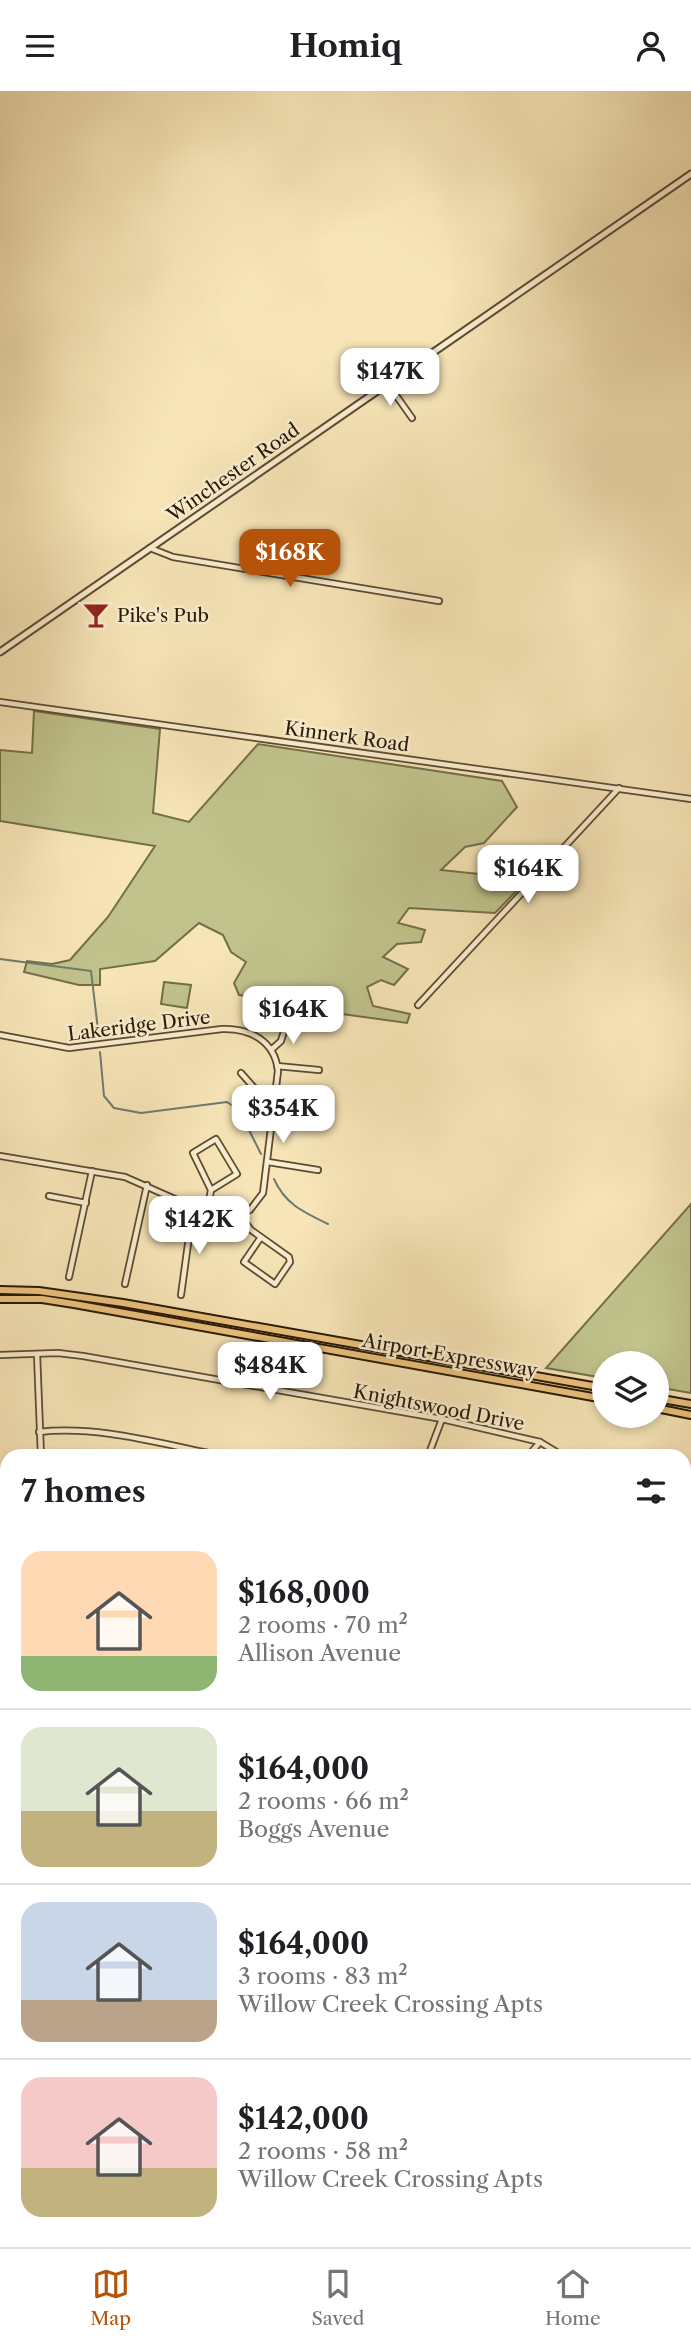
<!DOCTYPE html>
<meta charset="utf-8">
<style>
body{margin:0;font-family:"Libre Caslon Text",serif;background:#f2f2f2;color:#202124;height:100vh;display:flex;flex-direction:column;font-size:26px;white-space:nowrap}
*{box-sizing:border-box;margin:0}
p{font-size:23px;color:#757577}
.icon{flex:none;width:38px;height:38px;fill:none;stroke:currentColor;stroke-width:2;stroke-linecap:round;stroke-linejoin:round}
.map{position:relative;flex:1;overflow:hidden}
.details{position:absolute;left:0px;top:1358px;width:691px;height:798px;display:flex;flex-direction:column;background:#fff;border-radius:21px 21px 0 0;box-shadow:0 4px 10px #0003}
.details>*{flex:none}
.controls{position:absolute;left:592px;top:1260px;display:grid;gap:14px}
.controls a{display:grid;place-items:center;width:77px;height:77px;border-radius:50%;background:#fff;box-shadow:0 4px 10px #0003;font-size:35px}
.price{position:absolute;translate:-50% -60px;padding:0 16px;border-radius:14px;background:#fff;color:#222;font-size:23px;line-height:46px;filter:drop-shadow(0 2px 4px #0008)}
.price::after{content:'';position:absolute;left:50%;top:42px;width:21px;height:16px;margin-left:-10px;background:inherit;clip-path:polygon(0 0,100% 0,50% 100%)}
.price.on{background:#b45309;color:#fff}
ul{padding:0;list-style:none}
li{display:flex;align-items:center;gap:21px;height:175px;padding:0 21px}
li+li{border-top:2px solid #e0e0e0}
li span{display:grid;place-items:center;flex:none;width:196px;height:140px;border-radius:21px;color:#555}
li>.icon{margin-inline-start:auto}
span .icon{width:84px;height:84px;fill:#fffc;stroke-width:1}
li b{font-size:30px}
h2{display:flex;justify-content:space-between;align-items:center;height:84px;padding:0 21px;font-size:30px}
header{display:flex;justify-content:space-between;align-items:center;height:91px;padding:0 21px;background:#fff;font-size:32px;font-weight:700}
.menu{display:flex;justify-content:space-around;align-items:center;height:98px;border-top:2px solid #e0e0e0;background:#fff;font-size:19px;color:#757577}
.menu a{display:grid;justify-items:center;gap:4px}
.menu .on{color:#b45309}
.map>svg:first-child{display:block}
</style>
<header><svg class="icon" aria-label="menu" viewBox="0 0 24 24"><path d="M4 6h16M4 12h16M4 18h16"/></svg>Homiq<svg class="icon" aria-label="person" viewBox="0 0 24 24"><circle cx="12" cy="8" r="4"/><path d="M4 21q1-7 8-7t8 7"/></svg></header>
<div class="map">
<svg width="691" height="2156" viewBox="0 0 691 2156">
<rect width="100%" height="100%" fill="#f7e5b7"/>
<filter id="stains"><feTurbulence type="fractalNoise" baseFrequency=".00286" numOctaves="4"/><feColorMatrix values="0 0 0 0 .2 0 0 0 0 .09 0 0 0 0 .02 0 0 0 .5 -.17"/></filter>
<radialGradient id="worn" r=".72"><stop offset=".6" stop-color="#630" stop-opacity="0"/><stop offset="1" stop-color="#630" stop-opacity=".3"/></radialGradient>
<g fill="#c1c38c" stroke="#746e48" stroke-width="2">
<polygon points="34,620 160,638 153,722 189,731 258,653 502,690 517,716 484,752 465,756 441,779 528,788 495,822 409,817 398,832 425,839 421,851 397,853 383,866 408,878 394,894 381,889 367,896 373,915 410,923 407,932 342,923 319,914 239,904 234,892 246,871 231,861 223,844 199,832 155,870 100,878 100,894 79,894 24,881 27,870 52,873 70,869 108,826 155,755 0,730 0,659 32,662"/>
<polygon points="164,891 191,894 187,917 161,913"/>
<polygon points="691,1113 691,1302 656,1296 656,1272 604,1272 604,1287 546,1277"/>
</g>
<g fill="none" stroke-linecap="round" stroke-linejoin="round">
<g stroke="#6f7b6f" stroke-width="2">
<polyline points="0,868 91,880 99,947"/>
<polyline points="100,961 104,1005 114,1017 141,1022 227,1011 239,1019 261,1063"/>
<path d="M274,1088C285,1113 303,1121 328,1133"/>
</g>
<g stroke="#5c4b31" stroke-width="8">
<g id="minor">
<polyline points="388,293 412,327"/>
<polyline points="150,457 173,466 439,510"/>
<polyline points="0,611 691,708"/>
<polyline points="418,914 619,697"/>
<polyline points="262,930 305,937"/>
<path d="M0,944L69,957L222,938C250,937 275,950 278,980L263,1102L250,1119L233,1127L211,1124L125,1086L0,1065"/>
<polyline points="271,959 281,950 286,934"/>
<polyline points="277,975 319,979"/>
<polyline points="241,982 265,1009 274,1011"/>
<polyline points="273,1022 318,1030"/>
<polyline points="268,1071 318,1079"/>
<polyline points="49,1105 86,1112"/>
<polyline points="207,1122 211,1099 193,1062 216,1048 237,1083 211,1099"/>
<polyline points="240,1124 251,1139 289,1166 290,1171 275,1193 244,1171 261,1146"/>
<polyline points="69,1186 92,1080"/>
<polyline points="125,1193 147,1094"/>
<polyline points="181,1204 191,1131 198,1118"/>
<polyline points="37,1263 41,1365"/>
<polyline points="0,1264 58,1262 83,1265 442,1328 540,1351 563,1365"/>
<path d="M39,1341C100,1334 164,1354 224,1365"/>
<polyline points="428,1365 442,1328"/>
<polyline points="528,1365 540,1351"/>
<polyline points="0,1432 7,1431"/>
<polyline points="0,1636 7,1637"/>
<polyline points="684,1713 691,1735"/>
<polyline points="684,1713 691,1711"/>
<polyline points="684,1900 691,1904"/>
<polyline points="0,1956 7,1954"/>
<polyline points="688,2041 691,2050"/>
<polyline points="187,2149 189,2156"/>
<polyline points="360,2149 363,2156"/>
<polyline points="637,2149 639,2156"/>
<polyline points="556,2156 563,2149"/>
</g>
</g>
<g stroke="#5c4b31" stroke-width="9">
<polyline id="tertiary" points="0,561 691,83"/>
</g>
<g stroke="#281804" stroke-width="9">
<g id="secondary">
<polyline points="0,1981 7,2005"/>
<polyline points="684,2042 691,2040"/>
<polyline points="49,2149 52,2156"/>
<polyline points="297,2156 321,2149"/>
</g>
</g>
<g stroke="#281804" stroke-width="10">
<g id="primary">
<polyline points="0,1199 39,1200 123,1212 604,1297"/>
<polyline points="0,1208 42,1208 74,1213 604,1308"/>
<polyline points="656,1307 691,1313"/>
<polyline points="656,1317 691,1324"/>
</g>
</g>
<use href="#minor" stroke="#faeed0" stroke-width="4.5"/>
<use href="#tertiary" stroke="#faeed0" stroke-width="5"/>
<use href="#secondary" stroke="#faeed0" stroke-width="5"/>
<use href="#primary" stroke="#ecc27c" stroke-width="6"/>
</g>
<defs>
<g id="bar-bare" transform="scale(2.1)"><path d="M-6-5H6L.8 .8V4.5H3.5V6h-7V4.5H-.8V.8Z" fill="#8f2418" stroke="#faeed0" stroke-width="2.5" paint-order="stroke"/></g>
</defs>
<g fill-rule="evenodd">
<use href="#bar-bare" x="96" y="524"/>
</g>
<g text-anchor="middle" stroke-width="5" stroke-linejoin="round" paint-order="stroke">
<g font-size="19" fill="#281804" stroke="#faeed0">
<text transform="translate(233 381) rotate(-35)" y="7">Winchester Road</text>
<text transform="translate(347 645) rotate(8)" y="7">Kinnerk Road</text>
<text transform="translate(139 934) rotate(-7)" y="7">Lakeridge Drive</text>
<text transform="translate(450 1264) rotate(10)" y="7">Airport Expressway</text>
<text transform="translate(439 1316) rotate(11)" y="7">Knightswood Drive</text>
</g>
<g font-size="19" fill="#281804" stroke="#faeed0" text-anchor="start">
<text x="117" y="531">Pike's Pub</text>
</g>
</g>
<rect width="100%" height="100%" filter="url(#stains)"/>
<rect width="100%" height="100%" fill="url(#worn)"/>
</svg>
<div class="controls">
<a><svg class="icon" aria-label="layers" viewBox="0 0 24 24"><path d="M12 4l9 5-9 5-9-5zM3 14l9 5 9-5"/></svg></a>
</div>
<b class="price" style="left:390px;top:317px">$147K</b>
<b class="price on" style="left:290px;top:498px">$168K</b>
<b class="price" style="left:528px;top:814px">$164K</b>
<b class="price" style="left:293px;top:955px">$164K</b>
<b class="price" style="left:283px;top:1054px">$354K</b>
<b class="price" style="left:199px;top:1165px">$142K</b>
<b class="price" style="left:270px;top:1311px">$484K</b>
<section class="details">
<h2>7 homes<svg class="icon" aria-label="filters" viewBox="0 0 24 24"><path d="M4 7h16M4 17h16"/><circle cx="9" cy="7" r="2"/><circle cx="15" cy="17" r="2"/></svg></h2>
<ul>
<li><span style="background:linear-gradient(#ffd9b3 75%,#8fb573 0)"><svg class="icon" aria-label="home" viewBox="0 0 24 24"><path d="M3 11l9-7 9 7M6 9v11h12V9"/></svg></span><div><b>$168,000</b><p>2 rooms · 70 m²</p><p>Allison Avenue</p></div></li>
<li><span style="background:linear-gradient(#dfe7d0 60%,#c2b280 0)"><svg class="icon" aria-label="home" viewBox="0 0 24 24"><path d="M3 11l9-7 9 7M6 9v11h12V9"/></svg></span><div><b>$164,000</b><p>2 rooms · 66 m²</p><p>Boggs Avenue</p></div></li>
<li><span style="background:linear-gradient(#c9d6e8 70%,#b9a48a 0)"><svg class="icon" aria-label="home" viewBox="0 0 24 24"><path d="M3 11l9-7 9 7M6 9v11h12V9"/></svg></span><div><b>$164,000</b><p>3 rooms · 83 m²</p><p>Willow Creek Crossing Apts</p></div></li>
<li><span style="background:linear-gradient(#f6c9c9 65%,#c2b280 0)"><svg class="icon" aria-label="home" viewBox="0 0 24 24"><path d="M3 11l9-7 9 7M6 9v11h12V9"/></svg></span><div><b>$142,000</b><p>2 rooms · 58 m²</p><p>Willow Creek Crossing Apts</p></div></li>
</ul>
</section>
</div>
<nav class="menu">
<a class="on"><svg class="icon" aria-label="map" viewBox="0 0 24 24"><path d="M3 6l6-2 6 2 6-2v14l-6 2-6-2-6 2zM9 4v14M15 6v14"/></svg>Map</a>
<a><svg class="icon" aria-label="saved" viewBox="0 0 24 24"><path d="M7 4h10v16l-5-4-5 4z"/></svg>Saved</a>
<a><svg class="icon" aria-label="home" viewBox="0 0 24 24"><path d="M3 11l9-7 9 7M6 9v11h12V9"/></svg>Home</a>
</nav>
